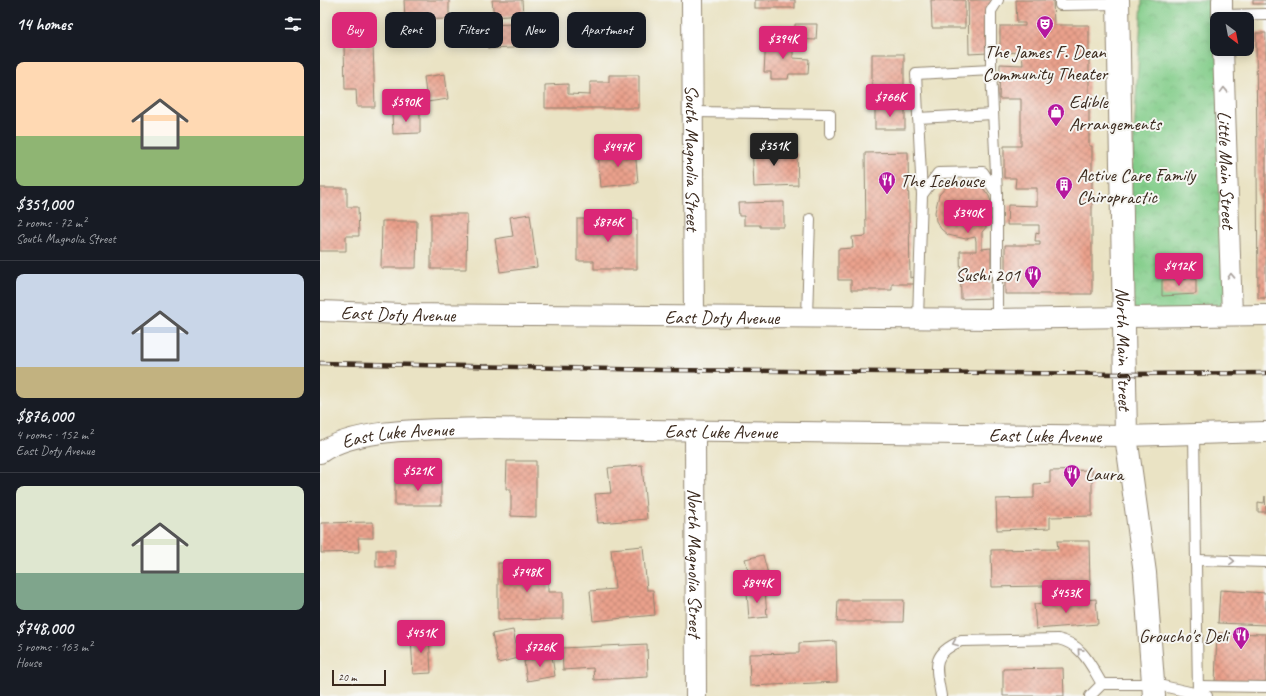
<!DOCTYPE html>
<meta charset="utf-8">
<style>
body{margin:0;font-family:Caveat,sans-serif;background:#20242c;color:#f1f3f6;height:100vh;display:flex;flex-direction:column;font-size:15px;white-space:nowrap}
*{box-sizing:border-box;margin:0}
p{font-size:13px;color:#9ea1a6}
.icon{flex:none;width:22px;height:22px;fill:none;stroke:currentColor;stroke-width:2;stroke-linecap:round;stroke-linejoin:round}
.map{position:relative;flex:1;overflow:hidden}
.panel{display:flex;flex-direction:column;background:#171b24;width:320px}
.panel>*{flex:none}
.banner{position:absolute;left:12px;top:12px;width:380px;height:36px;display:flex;gap:8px}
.needle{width:26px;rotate:148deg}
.controls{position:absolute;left:890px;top:12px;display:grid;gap:8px}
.controls a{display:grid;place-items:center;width:44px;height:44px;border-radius:8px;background:#171b24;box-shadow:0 2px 10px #0003;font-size:20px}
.scale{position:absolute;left:12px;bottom:10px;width:54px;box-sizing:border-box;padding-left:4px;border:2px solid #3b2a1e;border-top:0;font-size:11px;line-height:14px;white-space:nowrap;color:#3b2a1e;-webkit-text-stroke:3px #f6f6f2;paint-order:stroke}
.price{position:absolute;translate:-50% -34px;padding:0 9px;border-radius:4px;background:#db2777;color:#fff;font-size:13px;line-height:26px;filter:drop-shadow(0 1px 2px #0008)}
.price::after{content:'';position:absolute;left:50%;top:24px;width:12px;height:9px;margin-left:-6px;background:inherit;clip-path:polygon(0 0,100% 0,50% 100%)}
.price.current{background:#222;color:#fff}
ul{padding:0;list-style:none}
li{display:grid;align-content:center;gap:8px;height:212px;padding:0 16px}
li+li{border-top:1px solid #363941}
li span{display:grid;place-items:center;height:124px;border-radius:8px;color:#555}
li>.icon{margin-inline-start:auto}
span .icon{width:72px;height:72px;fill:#fffc;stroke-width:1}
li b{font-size:17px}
h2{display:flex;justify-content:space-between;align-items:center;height:48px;padding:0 16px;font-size:17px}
.pill{padding:0 14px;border-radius:8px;background:#171b24;box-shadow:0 2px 10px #0003;font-size:14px;line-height:36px}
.pill.current{background:#db2777;color:#fff}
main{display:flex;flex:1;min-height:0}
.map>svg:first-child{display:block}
</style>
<main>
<section class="panel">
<h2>14 homes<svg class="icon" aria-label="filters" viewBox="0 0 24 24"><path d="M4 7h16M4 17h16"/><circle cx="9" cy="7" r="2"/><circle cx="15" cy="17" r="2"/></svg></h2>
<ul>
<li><span style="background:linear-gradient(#ffd9b3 60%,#8fb573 0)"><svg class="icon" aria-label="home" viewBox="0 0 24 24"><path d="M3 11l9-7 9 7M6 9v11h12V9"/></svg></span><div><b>$351,000</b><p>2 rooms · 72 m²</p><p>South Magnolia Street</p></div></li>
<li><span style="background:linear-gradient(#c9d6e8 75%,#c2b280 0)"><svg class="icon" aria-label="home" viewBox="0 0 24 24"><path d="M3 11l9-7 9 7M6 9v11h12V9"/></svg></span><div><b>$876,000</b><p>4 rooms · 152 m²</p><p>East Doty Avenue</p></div></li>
<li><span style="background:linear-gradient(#dfe7d0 70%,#7fa58c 0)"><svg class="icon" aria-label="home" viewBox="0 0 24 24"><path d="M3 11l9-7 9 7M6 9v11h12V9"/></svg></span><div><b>$748,000</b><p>5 rooms · 163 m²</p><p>House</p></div></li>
</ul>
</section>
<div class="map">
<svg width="946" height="696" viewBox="0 0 946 696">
<defs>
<pattern id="park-crowns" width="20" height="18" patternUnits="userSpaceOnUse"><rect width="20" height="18" fill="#83cd8a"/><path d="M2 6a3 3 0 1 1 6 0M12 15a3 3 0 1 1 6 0" fill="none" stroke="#72b077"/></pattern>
<pattern id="building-cross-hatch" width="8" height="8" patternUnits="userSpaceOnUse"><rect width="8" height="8" fill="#eaa18c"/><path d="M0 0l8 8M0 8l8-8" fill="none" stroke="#bf8372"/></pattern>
</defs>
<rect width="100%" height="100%" fill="#f6f6f2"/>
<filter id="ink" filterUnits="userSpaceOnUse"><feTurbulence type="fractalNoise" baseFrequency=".025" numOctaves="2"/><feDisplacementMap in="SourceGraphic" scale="8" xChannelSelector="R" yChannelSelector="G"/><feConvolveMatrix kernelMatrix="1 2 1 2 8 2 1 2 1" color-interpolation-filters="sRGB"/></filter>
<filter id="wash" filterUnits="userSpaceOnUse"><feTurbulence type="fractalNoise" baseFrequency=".012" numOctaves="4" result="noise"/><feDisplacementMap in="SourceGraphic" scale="16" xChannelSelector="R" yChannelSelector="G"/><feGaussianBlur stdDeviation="0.9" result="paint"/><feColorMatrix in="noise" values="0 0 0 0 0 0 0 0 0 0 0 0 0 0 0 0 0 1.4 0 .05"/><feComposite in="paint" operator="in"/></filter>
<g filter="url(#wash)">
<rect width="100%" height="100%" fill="#eae3c4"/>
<polygon fill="url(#park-crowns)" stroke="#5f7c54" points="822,0 896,0 912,315 803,317"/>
<g id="blocks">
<g fill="url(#building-cross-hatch)">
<polygon points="84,0 129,0 129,19 85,20"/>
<polygon points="172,0 202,0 203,15 174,17"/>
<rect x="435" y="0" width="40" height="8"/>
<polygon points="611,0 645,0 645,28 612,28"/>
<polygon points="648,0 674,0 672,6 668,6 668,53 649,54"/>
<polygon points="696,0 733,0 734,25 769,25 769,146 772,146 772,294 685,294 685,245 720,245 720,241 715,241 716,233 719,234 719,225 687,225 688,205 717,206 717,188 695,188 696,178 684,178 684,146 701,146 701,99 679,99 680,64 703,65 702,52 680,53 680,26 705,26 705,23 697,23"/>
<rect x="933" y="0" width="13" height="4"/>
<polygon points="193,24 193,48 168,49 168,25"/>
<polygon points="475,24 497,24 496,40 475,39"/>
<polygon points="936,33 946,33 946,298 938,298"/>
<polygon points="446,38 473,40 473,58 489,59 488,74 469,74 468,79 451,79 451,72 444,72"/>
<polygon points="53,45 55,107 37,107 36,89 25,89 24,46"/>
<rect x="552" y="54" width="32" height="38"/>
<polygon points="125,74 128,99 107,102 104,77"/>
<polygon points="289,75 319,75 319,108 225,108 225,85 248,84 248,94 270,95 270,82 289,82"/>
<rect x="555" y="106" width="30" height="23"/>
<polygon points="100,112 100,133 73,134 72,113"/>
<polygon points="455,143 455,154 477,153 478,185 434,187 432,144"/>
<polygon points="315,149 318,183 281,187 278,153"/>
<polygon points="588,152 590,278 594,277 594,284 572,284 572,290 531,290 531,280 518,280 518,249 533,248 532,237 546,236 545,153"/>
<polygon points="644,181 654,183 663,188 669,196 672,205 672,216 668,225 662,232 662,249 671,248 671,298 641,299 640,251 656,251 656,241 655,237 646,239 628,235 621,229 616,221 615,212 619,195 626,187 634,182"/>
<polygon points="0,188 27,188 27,207 38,207 39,236 26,236 26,251 0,251"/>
<polygon points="464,202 464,227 440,227 440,225 424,225 424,216 419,216 418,203"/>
<polygon points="111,214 147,214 146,269 111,269"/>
<polygon points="210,214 217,267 180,272 175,239 193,236 190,217"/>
<polygon points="257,219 317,219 317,269 274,269 274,261 257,261"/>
<polygon points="62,221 97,221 96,268 61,268"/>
<polygon points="876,279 876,294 842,296 842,280"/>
<polygon points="187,461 216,461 216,517 191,516 191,489 186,489"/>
<polygon points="322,465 327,519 278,523 275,494 291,493 288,468"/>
<polygon points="772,470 772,516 730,517 730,528 677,530 676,499 714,498 714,484 730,483 730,471"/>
<rect x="75" y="480" width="46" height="25"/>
<polygon points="945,496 946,512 938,512 938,502 944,503"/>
<polygon points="53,522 53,538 38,538 39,552 1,553 1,523"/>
<polygon points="737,541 769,541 770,585 672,587 671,550 738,549"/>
<polygon points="323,546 327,590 333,590 335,615 273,621 270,591 295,589 291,549"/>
<rect x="56" y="550" width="19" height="17"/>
<polygon points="443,555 448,574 430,578 425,559"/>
<polygon points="178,563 228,563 228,592 243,592 243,619 178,620"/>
<polygon points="445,590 447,617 429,619 427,592"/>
<polygon points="900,590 946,593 946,625 898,623"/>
<polygon points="776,599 778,624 716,629 714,604"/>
<polygon points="518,600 584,600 583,622 517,622"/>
<polygon points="193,630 199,658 178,663 172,634"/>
<polygon points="897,633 946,634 946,685 895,683"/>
<polygon points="109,635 111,673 93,674 91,636"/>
<polygon points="516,641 517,682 430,686 429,654 479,653 479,643"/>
<polygon points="327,644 328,677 274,680 273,668 243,670 242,648"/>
<polygon points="232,656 235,676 207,681 204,661"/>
<polygon points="743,668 744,696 683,696 683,669"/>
</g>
</g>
</g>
<g filter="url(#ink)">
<use href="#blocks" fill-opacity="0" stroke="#928671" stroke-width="1"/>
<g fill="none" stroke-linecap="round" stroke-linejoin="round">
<g stroke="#928671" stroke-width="12">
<g id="lane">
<polyline points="740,0 740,5 798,4"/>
<polyline points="902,15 946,14"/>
<polyline points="671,70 671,11 678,0"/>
<polyline points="373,112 510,114 510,133"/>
<polyline points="598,118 673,114"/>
<polyline points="602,195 596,74 671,70 677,194"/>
<polyline points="487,317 490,219"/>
<polyline points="598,318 602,195 618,173 663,172 677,194 677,319"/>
<polyline points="874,434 878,693"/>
<polyline points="877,560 946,562"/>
<polyline points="878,686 946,687"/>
<path d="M621,696C616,667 610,654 641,641L738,639C762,644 770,664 782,684"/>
<polyline points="770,696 782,684 834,684 887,696"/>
</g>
</g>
<g stroke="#928671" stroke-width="22">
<g id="street">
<path id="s1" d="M372,0L374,316"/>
<polyline points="902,0 902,19"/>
<path id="s2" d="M903,49L912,315"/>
<path id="s3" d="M0,311L82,314L677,319L946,315"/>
<path id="s4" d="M375,431L376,696"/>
<path id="s5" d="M0,453C37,426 118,430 164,428L806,436L946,432"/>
</g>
</g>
<g stroke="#928671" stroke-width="24">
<g id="primary">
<path id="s6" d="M798,0L806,436L825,573L834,696"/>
</g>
</g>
<use href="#lane" stroke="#fff" stroke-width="10"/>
<use href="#street" stroke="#fff" stroke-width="20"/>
<use href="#primary" stroke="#fff" stroke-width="22"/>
<g stroke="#3b2a1e" stroke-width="4.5">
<polyline id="rail" points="0,363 342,370 804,374 946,373"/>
</g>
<use href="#rail" stroke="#f6f6f2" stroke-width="3" stroke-dasharray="9" stroke-linecap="butt"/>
</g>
<defs><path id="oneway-chevron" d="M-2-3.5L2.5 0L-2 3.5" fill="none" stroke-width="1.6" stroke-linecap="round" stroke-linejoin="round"/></defs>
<g stroke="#a79f9a">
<use href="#oneway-chevron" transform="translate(904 90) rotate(-92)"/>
<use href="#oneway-chevron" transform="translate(911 276) rotate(-92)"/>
<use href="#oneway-chevron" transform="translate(912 561) rotate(2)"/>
<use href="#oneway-chevron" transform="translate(635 643) rotate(157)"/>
<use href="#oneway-chevron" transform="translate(760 651) rotate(-132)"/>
</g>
</g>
<defs>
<g id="theatre-pin" transform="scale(0.9)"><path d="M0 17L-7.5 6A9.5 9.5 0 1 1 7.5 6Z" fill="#b5179e" stroke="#f6f6f2"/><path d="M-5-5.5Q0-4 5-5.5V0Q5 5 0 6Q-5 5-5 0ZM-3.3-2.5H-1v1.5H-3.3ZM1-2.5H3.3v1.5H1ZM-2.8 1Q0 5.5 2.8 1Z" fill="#fff"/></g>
<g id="shop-pin" transform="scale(0.9)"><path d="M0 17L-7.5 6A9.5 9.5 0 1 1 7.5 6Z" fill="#b5179e" stroke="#f6f6f2"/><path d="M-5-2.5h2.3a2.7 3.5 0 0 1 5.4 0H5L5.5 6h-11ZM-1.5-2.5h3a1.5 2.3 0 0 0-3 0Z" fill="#fff"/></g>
<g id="restaurant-pin" transform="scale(0.9)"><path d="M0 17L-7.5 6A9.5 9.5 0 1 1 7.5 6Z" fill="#b5179e" stroke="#f6f6f2"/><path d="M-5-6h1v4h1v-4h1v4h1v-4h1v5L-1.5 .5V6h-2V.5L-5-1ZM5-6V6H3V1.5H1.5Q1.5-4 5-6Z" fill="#fff"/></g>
<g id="building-pin" transform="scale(0.9)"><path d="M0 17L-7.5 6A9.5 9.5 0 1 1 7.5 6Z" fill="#b5179e" stroke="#f6f6f2"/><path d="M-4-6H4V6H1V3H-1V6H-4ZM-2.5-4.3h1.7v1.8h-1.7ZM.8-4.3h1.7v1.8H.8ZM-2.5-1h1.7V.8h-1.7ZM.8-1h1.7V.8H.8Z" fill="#fff"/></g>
</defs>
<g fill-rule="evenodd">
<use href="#theatre-pin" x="725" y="24"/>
<use href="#shop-pin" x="736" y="112"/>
<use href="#restaurant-pin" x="567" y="180"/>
<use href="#building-pin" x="744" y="185"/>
<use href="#restaurant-pin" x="713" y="274"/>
<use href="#restaurant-pin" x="752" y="473"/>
<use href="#restaurant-pin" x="921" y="635"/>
</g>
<g text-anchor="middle" stroke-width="4" stroke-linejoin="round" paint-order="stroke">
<g font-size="19" fill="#3b2a1e" stroke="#f6f6f2" text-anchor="start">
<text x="725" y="58" text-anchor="middle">The James F. Dean<tspan x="725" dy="22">Community Theater</tspan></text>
<text x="749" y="108">Edible<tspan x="749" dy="22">Arrangements</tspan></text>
<text x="757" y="181">Active Care Family<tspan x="757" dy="22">Chiropractic</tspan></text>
<text x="580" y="187">The Icehouse</text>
<text x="700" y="281" text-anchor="end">Sushi 201</text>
<text x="765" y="480">Laura</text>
<text x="908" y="642" text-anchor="end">Groucho's Deli</text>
</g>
<g font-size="19" fill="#3b2a1e" stroke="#f6f6f2">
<text dy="7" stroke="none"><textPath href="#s1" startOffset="158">South Magnolia Street</textPath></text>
<text dy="7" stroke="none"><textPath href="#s2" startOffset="121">Little Main Street</textPath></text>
<text dy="7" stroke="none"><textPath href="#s3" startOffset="78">East Doty Avenue</textPath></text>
<text dy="7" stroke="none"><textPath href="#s3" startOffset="402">East Doty Avenue</textPath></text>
<text dy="7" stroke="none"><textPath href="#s6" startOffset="349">North Main Street</textPath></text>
<text dy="7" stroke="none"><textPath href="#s5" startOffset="405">East Luke Avenue</textPath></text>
<text dy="7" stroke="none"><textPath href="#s5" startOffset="729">East Luke Avenue</textPath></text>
<text dy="7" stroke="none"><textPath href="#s5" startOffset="81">East Luke Avenue</textPath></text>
<text dy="7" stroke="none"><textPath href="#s4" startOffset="132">North Magnolia Street</textPath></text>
</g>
</g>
</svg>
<div class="controls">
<a><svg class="needle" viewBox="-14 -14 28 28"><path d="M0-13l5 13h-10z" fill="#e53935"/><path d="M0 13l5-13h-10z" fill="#9ea1a6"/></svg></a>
</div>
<div class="scale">20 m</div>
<b class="price" style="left:463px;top:60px">$394K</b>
<b class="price" style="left:570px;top:118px">$766K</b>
<b class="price" style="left:86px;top:123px">$590K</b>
<b class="price current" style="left:454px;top:167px">$351K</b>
<b class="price" style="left:298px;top:168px">$447K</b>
<b class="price" style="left:648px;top:234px">$340K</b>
<b class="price" style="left:288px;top:243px">$876K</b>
<b class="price" style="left:859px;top:287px">$412K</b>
<b class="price" style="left:98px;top:492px">$521K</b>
<b class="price" style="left:207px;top:593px">$748K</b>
<b class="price" style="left:437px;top:604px">$844K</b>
<b class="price" style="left:746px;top:614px">$453K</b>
<b class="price" style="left:101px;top:654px">$451K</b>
<b class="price" style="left:220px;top:668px">$726K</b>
<div class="banner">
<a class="pill current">Buy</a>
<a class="pill">Rent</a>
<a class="pill">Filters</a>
<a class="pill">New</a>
<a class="pill">Apartment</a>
</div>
</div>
</main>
